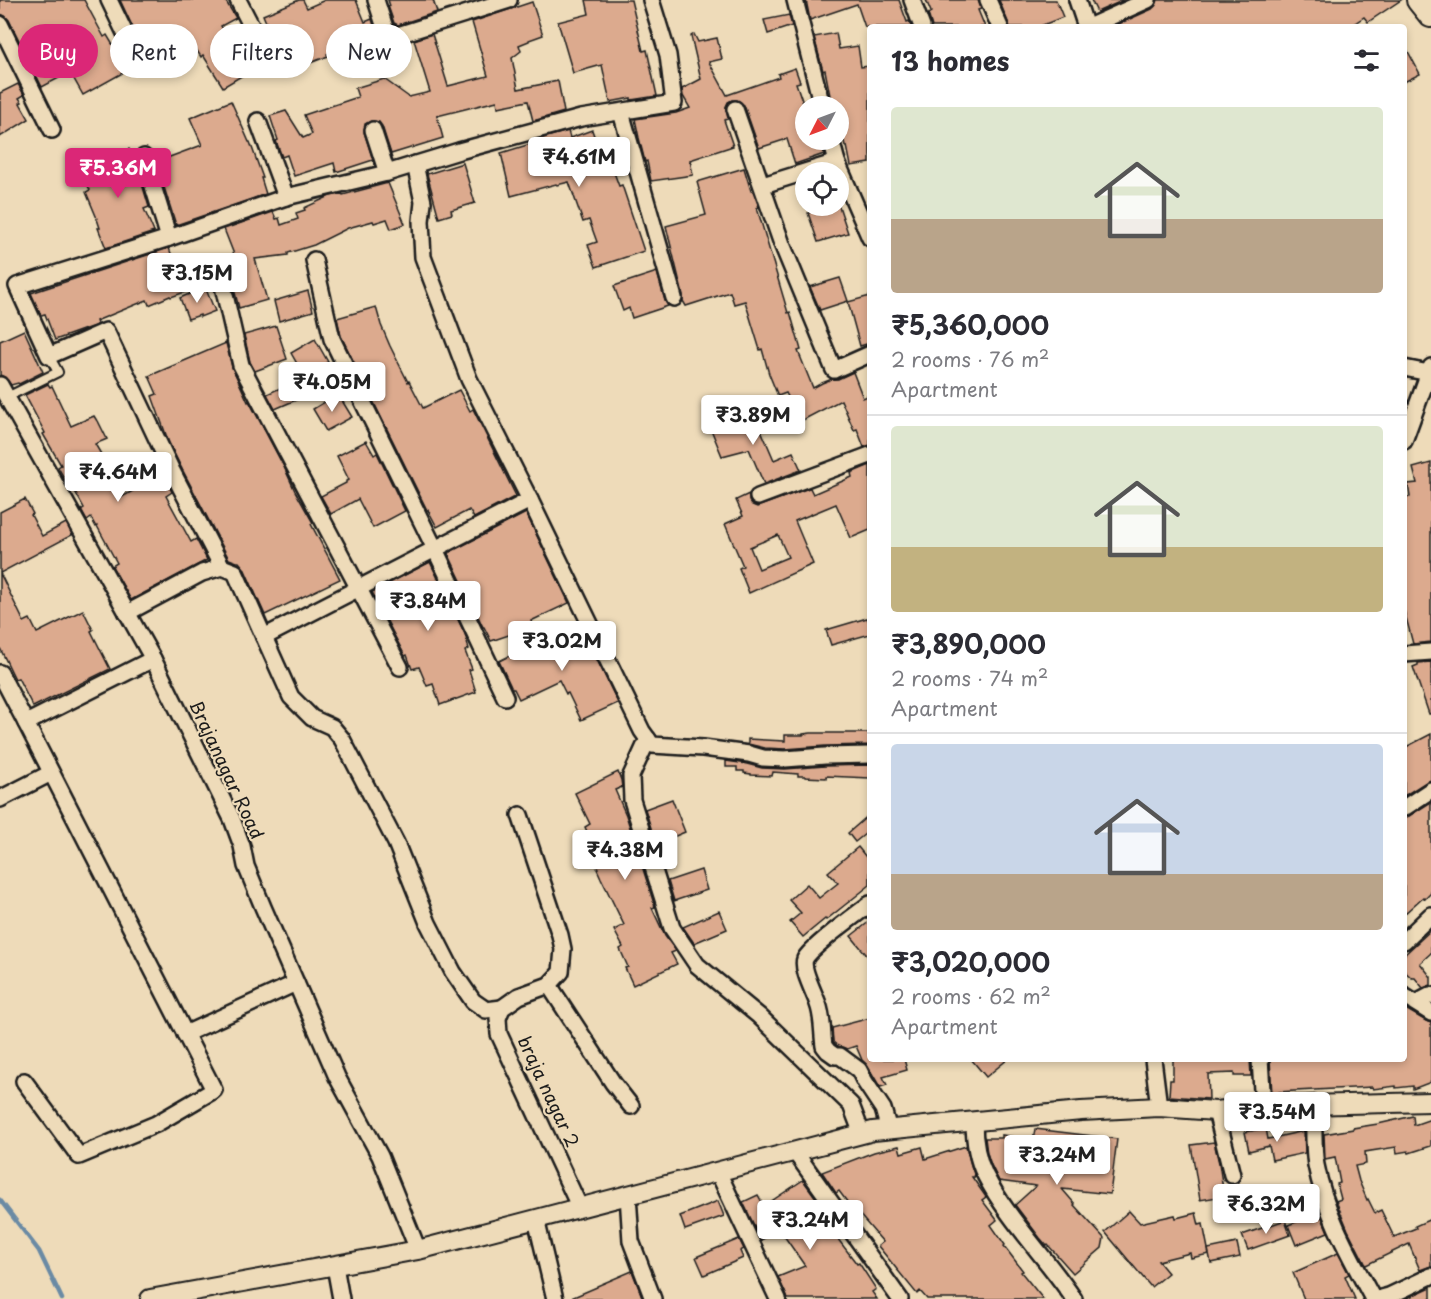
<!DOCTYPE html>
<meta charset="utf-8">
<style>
body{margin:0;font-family:"Playpen Sans",sans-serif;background:#f7f7f7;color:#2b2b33;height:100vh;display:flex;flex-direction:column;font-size:22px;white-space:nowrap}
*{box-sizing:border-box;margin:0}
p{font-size:20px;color:#7c7c81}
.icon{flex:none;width:33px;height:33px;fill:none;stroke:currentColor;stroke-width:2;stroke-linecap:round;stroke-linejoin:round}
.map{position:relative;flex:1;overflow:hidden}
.sheet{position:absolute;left:867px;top:24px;width:540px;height:1038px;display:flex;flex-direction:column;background:#fff;border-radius:6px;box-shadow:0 3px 9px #0003}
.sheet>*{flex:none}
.banner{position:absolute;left:18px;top:24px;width:570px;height:54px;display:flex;gap:12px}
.needle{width:39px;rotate:228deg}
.fabs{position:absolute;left:795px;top:96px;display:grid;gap:12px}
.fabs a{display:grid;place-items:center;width:54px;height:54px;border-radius:50%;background:#fff;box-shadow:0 3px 9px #0003;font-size:30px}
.price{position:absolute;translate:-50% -51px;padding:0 14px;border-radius:6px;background:#fff;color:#222;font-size:20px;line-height:39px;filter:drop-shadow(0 2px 3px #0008)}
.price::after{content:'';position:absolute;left:50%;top:36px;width:18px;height:14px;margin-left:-9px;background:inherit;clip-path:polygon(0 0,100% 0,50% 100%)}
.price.current{background:#db2777;color:#fff}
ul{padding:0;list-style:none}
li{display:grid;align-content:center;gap:12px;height:318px;padding:0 24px}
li+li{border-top:2px solid #e1e1e2}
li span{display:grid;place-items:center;height:186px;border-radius:6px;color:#555}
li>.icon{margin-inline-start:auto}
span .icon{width:108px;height:108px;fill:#fffc;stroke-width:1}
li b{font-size:26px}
h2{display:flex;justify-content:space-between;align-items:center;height:72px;padding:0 24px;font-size:26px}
.chip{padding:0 21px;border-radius:27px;background:#fff;box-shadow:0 3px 9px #0003;font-size:21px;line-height:54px}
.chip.current{background:#db2777;color:#fff}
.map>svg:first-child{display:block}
</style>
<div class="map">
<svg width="1431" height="1299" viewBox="0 0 1431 1299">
<rect width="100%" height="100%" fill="#eedbb9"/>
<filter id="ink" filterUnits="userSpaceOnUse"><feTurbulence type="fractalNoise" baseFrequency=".0167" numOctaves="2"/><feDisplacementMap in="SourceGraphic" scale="12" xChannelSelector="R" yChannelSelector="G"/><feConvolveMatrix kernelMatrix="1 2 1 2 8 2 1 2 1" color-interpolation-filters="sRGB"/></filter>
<g filter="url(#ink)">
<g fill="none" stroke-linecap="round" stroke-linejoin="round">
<polyline stroke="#6b8aa4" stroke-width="4.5" points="0,1200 39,1251 62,1299"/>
</g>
<g fill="#dcaa8e" stroke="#1c1c1c" stroke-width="1.5" fill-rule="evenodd">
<polygon points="0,0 84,0 104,37 107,35 128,70 83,95 70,72 42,87 9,20 5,16 0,14"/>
<polygon points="120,0 225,0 236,18 221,26 250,71 223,87 203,55 201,57 196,49 160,69 135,32"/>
<polygon points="299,0 303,0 307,8 325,0 356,0 365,22 372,19 376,32 327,54 328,56 287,72 263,15"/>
<polygon points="388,0 433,0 437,12 398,25 394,23 388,6 390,6"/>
<polygon points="586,0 631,0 643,51 647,50 657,96 631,100 631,98 610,102 602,65 573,73 558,22 589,14"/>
<polygon points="806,0 899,0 907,22 909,21 912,27 865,27 857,4 810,20"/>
<polygon points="926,0 978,0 981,9 978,10 985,27 932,27 928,14 931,12"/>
<polygon points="999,0 1056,0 1063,17 1038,27 1010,27"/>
<polygon points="1091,0 1124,0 1097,12"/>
<polygon points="1158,0 1401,0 1368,22 1364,17 1349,27 1112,27 1152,9 1156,5"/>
<polygon points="532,2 543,35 529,40 529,41 519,45 521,51 512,58 518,89 558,81 564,112 533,121 528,101 498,107 497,101 437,116 443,138 391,154 382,126 379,122 371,121 365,124 364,132 373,160 336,172 334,163 294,176 287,155 282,157 276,141 278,140 270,116 286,111 303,138 312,134 304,115 358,97 355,88 384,79 409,97 430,92 414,40 432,34 448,86 488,76 472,22"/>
<polygon points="789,15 792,26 768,34 764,20"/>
<polygon points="836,33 839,49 858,46 861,67 870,66 870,163 851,166 847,146 845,146 841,126 838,106 832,106 825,70 823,71 814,37"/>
<polygon points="694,34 698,42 717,38 722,59 709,62 727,95 779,77 778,74 795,68 800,82 796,83 806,112 806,140 819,140 824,154 795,164 787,139 759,148 744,105 737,100 732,100 728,102 726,107 728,119 724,120 733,146 690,160 693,175 651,181 647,161 645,162 639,138 635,119 676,113 690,108 683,96 682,89 701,79 691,36"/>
<polygon points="1404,44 1420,74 1404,82"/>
<polygon points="18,84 24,95 19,98 22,102 20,103 29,119 0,137 0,93"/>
<polygon points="231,101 249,142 250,142 263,178 261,178 266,194 176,225 156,162 202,145 190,118"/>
<polygon points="592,130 599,150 605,148 619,186 622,185 644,251 596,267 588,245 597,242 589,220 583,222 569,182 557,185 556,184 511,196 501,153 537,142 536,140 568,131 570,138"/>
<polygon points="129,149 136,164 149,207 144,209 154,232 106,248 98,228 100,228 96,216 86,192 90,190 81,172"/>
<polygon points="463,163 475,203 451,210 452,214 439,218 427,174"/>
<polygon points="744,168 751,191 753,191 759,207 757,208 788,313 790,312 801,350 798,351 813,388 822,383 832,379 838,379 853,372 863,398 870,395 870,445 864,447 857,429 854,430 841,400 801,421 786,393 778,396 769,374 762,349 760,350 745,301 734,304 730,292 686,306 683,301 683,295 666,226 706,215 697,182"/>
<polygon points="388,183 405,224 391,229 387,219 374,223 373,221 348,228 314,245 288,253 288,255 255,259 267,300 239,308 234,289 246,285 224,229 273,212 276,219 279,218 281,225 298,219 296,213 305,210 304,208 330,196 342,194 343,195"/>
<polygon points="809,206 839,206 848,233 818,242 808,213 811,212"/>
<polygon points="169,248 185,292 171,297 170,296 149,305 147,300 96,321 97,324 94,326 55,340 45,314 41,315 31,293"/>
<polygon points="657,272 665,301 668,306 632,318 629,308 623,311 614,286"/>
<polygon points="840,278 848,301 820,310 810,287"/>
<polygon points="205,287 215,311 200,317 200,315 188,319 180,298"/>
<polygon points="308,291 313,311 279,321 274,301"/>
<polygon points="870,296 870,343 860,346 848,302"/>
<polygon points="376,307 381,325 390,346 408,382 409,381 423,408 459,390 470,411 473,409 516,496 474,518 469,510 437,527 428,510 427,510 341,336 337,318"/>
<polygon points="276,326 287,359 255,371 250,362 244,335"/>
<polygon points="24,330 43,372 19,384 18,383 11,385 5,377 0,375 0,341"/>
<polygon points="315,339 328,362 304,376 291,353"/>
<polygon points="226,343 232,367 248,402 249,401 284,467 295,491 313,523 311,524 340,579 265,615 244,568 239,562 237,562 229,559 181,467 169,443 152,396 157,394 149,376"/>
<polygon points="298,380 305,396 275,409 267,394"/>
<polygon points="48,384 50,387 52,386 71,426 94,416 97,421 98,421 107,439 95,444 108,466 105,467 122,497 163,474 172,492 166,496 191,542 196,539 207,560 131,600 112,566 117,563 97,526 96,527 91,518 87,521 81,510 84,508 72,486 69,487 58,467 61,465 43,434 45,433 25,395"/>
<polygon points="338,394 352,417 326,431 313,409"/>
<polygon points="752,409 774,460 793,452 801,470 764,484 749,449 722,456 710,427"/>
<polygon points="366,441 374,455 377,453 405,511 373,528 358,499 331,514 321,496 346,483 346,481 349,480 337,456"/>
<polygon points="1431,463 1431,642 1413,644 1404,610 1404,498 1410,497 1408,484 1417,483 1413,468"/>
<path d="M870,465V530L851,538L836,504L795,521L813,564L749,593L739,568L743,566L725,524L743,516L736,500L749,494V501L752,505L757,507L809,488H810L813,494L852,477L851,473ZM778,535L788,557L759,569L750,547Z"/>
<polygon points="25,499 33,514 31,515 42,536 66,523 72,535 0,573 24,622 30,619 37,633 83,610 93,630 91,631 110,669 33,707 18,678 15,679 0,648 0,512"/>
<polygon points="526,513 569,603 531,621 533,627 491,641 484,627 483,627 448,553"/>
<polygon points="430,562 465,634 469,649 465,651 472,669 469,670 476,692 440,705 433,684 427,686 419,667 412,669 407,655 405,656 372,592"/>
<polygon points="867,618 870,624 870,634 831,645 826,630"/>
<polygon points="581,627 618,703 581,720 568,693 566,694 559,680 519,699 514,689 512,689 499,661 540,641 542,645"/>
<polygon points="1431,662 1431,714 1429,714 1413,667 1418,665 1418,663"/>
<polygon points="811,733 870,733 870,745 825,746 785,749 765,748 748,744 748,739 785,741 785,735 803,735 803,734"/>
<polygon points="1431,734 1431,780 1426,782 1404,796 1404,748"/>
<polygon points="726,761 747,764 762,768 785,769 825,766 870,765 870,778 826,776 826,778 805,777 805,776 798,776 798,774 773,772 772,776 751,775 751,774 744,773 744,771 737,771 737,767 726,767"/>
<polygon points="618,772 621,780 622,787 615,790 626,815 655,907 652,908 665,936 676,951 671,953 677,964 633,985 625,968 628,967 620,949 623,947 614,930 624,925 601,878 597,869 598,868 588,847 593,845 585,827 590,824 575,793"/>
<polygon points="672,799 685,832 661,842 660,838 655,841 645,809"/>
<polygon points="1431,802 1431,893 1425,899 1423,897 1404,914 1404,818 1409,816"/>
<polygon points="870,814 870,830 855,842 848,833"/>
<polygon points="858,847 870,862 870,885 826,920 825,919 803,937 790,922 801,913 789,900 807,884 819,898 838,883 828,872"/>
<polygon points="701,870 707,890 674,901 668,881"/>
<polygon points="719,911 727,929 694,943 683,927"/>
<polygon points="870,921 870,959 851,936"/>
<polygon points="1431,930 1431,953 1420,963 1431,977 1431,985 1423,988 1415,978 1412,978 1404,971 1404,955"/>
<polygon points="1404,1008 1426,1021 1431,1023 1431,1082 1413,1089 1413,1086 1396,1088 1396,1086 1373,1089 1372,1087 1295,1091 1279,1092 1279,1094 1272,1095 1270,1059 1404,1059"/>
<polygon points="870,1018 870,1059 904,1059 907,1070 883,1077 887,1085 880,1087 867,1065 862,1060 856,1046 847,1049 838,1046 833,1042 832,1028"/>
<polygon points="971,1059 1008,1059 986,1077"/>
<polygon points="1173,1059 1250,1059 1251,1076 1234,1076 1234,1073 1208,1074 1209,1099 1169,1096 1170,1080 1173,1080"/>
<polygon points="1413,1116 1414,1125 1431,1119 1431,1146 1409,1153 1408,1151 1397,1153 1396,1147 1365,1152 1366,1164 1355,1166 1359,1181 1367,1200 1368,1199 1375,1213 1381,1210 1394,1237 1416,1228 1415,1226 1431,1219 1431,1266 1420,1270 1409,1244 1366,1265 1348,1230 1336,1201 1341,1199 1337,1184 1340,1183 1335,1157 1325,1159 1324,1134 1353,1129 1353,1128 1378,1124"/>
<polygon points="1266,1128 1268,1139 1304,1131 1305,1153 1272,1160 1269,1146 1249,1151 1245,1132"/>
<polygon points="1035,1129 1117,1139 1110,1194 1062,1189 1075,1204 1074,1205 1104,1238 1102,1248 1073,1273 1048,1245 1047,1246 1040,1238 1015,1205 1036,1186 999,1181 991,1165 987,1153 985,1138 1002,1138 1002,1135 1033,1140"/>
<polygon points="1214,1142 1219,1163 1224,1196 1200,1200 1191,1145"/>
<polygon points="899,1146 901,1153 922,1147 925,1159 966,1146 971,1165 975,1177 972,1177 986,1197 982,1200 997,1220 991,1225 1005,1245 1004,1246 1023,1271 1021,1272 1043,1299 927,1299 920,1291 917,1294 878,1246 883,1242 852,1206 851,1207 839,1191 836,1193 822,1172 874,1152"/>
<polygon points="803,1180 816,1198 798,1211 805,1223 814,1236 828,1226 857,1264 859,1263 876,1289 872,1292 877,1299 788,1299 778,1277 805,1266 780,1230 761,1240 743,1202 758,1195 764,1206"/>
<polygon points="718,1201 724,1216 685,1230 680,1216"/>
<polygon points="1129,1211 1140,1223 1175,1215 1176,1218 1196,1213 1199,1225 1203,1224 1209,1254 1191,1258 1190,1253 1158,1261 1168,1273 1151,1287 1105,1232"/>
<polygon points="1320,1213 1328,1232 1296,1245 1288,1225"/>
<polygon points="1285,1220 1290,1235 1248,1250 1242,1235"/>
<polygon points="739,1239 744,1249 740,1251 743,1258 704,1275 696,1257"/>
<polygon points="1237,1243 1240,1257 1211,1263 1208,1249"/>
<polygon points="1338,1253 1349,1274 1345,1276 1355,1299 1304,1299 1293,1273"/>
<polygon points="632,1271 643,1299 569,1299 597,1287 597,1286"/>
<polygon points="1431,1287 1431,1299 1405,1299"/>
</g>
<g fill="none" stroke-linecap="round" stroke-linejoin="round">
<g stroke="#1c1c1c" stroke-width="12">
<polyline id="service" points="7,397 58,372 49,356"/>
</g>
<g stroke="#1c1c1c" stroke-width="20">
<g id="minor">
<polyline points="109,0 137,58"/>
<polyline points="238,0 273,68"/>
<polyline points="376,0 386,31 398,35 509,0"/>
<polyline points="795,0 822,106"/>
<polyline points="912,0 922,27"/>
<polyline points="988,0 1000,27"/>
<polyline points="1077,0 1086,27"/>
<polyline points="0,24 52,130"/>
<polyline points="1088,27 1148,0"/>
<polyline points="735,109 782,244 834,370 870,354"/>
<polyline points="621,112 674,298"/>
<polyline points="258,121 286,197"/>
<polyline points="373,130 387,173"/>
<polyline points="831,140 837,162 870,238"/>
<polyline points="144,157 169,238"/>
<polyline points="763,185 837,162"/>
<polyline points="314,260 332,339 435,549 505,697"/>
<polyline points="222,282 241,365 400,667"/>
<polyline points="1404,368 1429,373"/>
<polyline points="0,385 153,659 232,819 242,846 246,866 263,907 337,1077 380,1156 418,1250"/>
<polyline points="1404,441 1431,367"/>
<polyline points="758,497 870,455"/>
<polyline points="530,500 642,731 652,745 703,748 749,754 763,758 785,759 825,756 870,755"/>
<polyline points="222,567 172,471 106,331 49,356 17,286 169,238 286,197 387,173 459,151 581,118 674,103 668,55 651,0"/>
<polyline points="127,613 202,573 222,567 235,572 264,637 530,500 469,379 423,257 421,221 423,202 415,164"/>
<polyline points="264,637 291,697 312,718 332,727 342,739 396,843 428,923 453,972 473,1001 486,1010 502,1008"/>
<polyline points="1404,654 1431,652"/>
<polyline points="0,673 26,723 153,659"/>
<polyline points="648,739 631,776 632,800 672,928 697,965 759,1016 851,1105 862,1134"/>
<polyline points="0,799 51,773"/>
<polyline points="1404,808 1431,790"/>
<polyline points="520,815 560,935 563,949 561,972 549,985 519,996 502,1008 498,1018 499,1034 580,1208"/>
<path d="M870,904C857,914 811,947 805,959C801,969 815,994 818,1004C823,1017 822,1032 824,1046L828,1051L835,1056H840L859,1070L865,1082L883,1109L889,1130"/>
<polyline points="1404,941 1431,915"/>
<polyline points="549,985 613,1083 631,1106"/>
<polyline points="1404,996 1431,1013"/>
<polyline points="1416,1003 1431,995"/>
<polyline points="185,1034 296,983"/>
<polyline points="1153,1059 1159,1107"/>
<polyline points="1260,1059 1263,1106"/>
<polyline points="24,1081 79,1156 156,1124 214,1090 26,723"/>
<path d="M1314,1104C1314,1123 1313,1148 1316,1165C1325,1213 1350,1256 1373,1299"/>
<polyline points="1216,1111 1232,1175"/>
<path d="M974,1121C974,1138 977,1159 985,1175C1008,1220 1046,1257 1074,1299"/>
<polyline points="795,1152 900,1299"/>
<polyline points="718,1172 778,1299"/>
<polyline points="628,1195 631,1241 653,1299"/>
<polyline points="536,1219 555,1299"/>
<polyline points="335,1266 341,1299"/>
<polyline points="1378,1299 1389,1296 1431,1276"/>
</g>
</g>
<g stroke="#1c1c1c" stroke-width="22">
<polyline id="tertiary" points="150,1299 418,1250 873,1131 1081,1111 1159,1107 1216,1111 1263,1106 1431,1102"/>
</g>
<g stroke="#1c1c1c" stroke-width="28">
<polyline id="trunk" points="1419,0 1431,15"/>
</g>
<use href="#service" stroke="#eedbb9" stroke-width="8"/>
<use href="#minor" stroke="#eedbb9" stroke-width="15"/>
<use href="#tertiary" stroke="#eedbb9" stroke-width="18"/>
<use href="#trunk" stroke="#eedbb9" stroke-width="24"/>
</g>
</g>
<g text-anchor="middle" stroke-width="4.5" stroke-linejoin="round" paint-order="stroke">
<g font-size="18" fill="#1c1c1c" stroke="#eedbb9">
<text transform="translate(226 770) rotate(65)" y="6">Brajanagar Road</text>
<text transform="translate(548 1092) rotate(65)" y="6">braja nagar 2</text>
</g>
</g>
</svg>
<div class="fabs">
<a><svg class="needle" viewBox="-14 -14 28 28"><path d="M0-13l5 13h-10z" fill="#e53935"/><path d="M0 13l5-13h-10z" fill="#7c7c81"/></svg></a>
<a><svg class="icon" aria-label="locate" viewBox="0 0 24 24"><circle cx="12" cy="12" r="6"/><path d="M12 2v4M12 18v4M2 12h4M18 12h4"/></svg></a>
</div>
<b class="price" style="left:579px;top:188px">₹4.61M</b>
<b class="price current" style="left:118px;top:199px">₹5.36M</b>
<b class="price" style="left:197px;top:304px">₹3.15M</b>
<b class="price" style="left:332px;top:413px">₹4.05M</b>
<b class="price" style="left:753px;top:446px">₹3.89M</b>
<b class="price" style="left:118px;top:503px">₹4.64M</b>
<b class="price" style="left:428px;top:632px">₹3.84M</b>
<b class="price" style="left:562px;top:672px">₹3.02M</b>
<b class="price" style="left:625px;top:881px">₹4.38M</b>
<b class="price" style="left:1277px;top:1143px">₹3.54M</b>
<b class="price" style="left:1057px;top:1186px">₹3.24M</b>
<b class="price" style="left:1266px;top:1235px">₹6.32M</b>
<b class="price" style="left:810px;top:1251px">₹3.24M</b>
<div class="banner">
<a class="chip current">Buy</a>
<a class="chip">Rent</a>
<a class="chip">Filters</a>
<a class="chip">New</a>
</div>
<section class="sheet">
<h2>13 homes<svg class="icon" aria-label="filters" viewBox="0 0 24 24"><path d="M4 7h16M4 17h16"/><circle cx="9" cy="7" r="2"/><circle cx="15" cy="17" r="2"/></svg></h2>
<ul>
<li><span style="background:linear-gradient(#dfe7d0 60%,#b9a48a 0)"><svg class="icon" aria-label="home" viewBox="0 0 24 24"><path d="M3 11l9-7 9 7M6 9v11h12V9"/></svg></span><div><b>₹5,360,000</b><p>2 rooms · 76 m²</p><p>Apartment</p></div></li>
<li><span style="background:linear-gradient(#dfe7d0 65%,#c2b280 0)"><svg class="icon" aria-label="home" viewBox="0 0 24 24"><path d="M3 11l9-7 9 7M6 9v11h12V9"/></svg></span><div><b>₹3,890,000</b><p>2 rooms · 74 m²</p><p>Apartment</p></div></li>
<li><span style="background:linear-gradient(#c9d6e8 70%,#b9a48a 0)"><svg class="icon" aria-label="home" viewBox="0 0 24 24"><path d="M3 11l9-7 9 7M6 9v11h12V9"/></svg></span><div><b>₹3,020,000</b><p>2 rooms · 62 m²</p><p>Apartment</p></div></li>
</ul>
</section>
</div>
